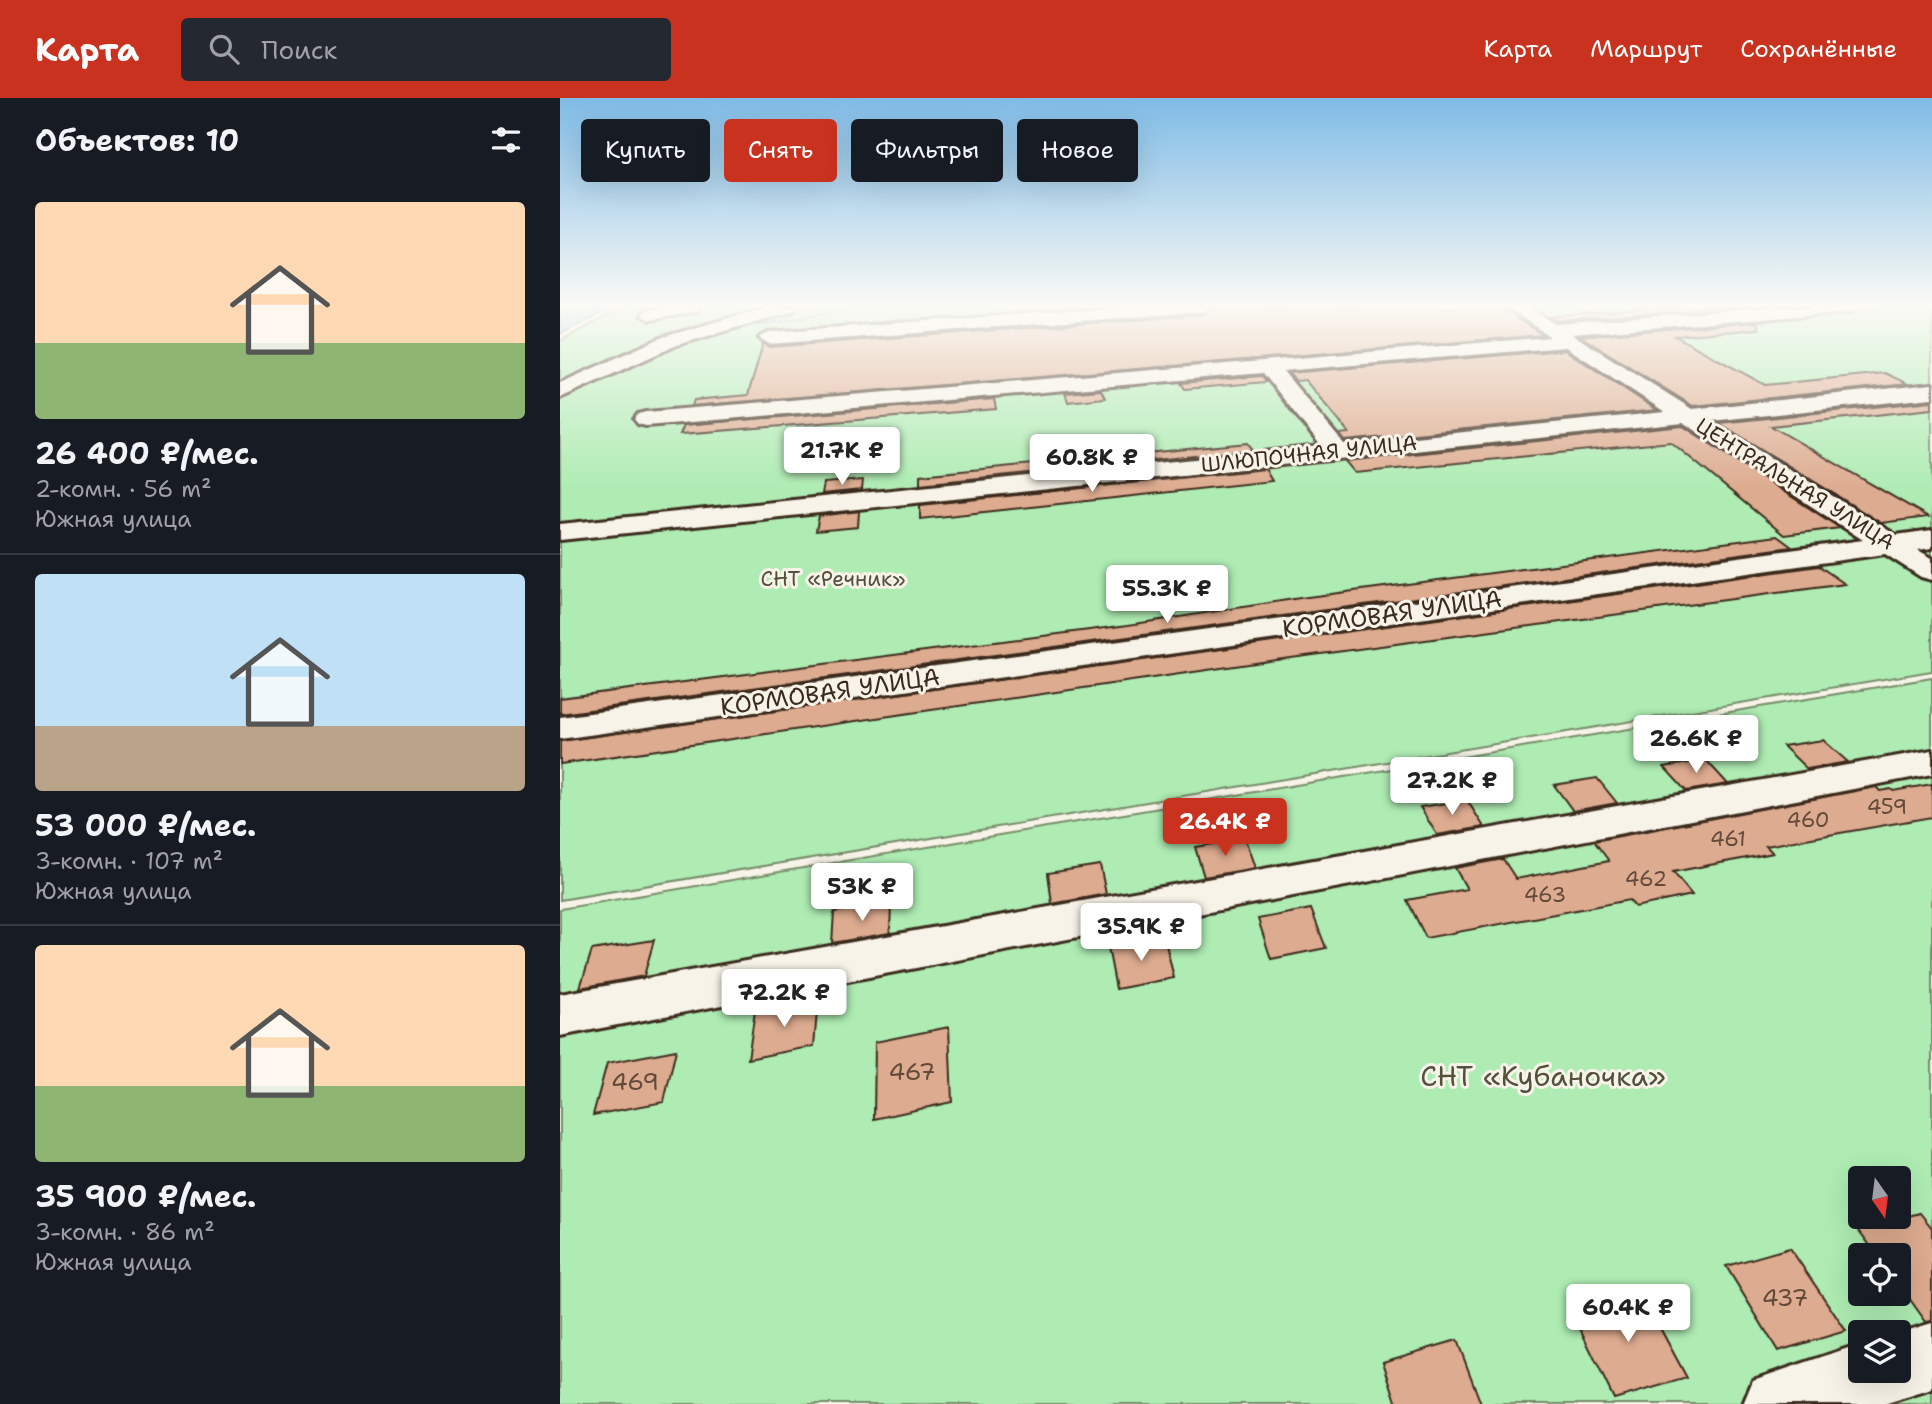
<!DOCTYPE html>
<html lang="ru">
<meta charset="utf-8">
<style>
body{margin:0;font-family:"Shantell Sans",sans-serif;background:#242831;color:#f1f3f6;height:100vh;display:flex;flex-direction:column;font-size:26px;white-space:nowrap}
*{box-sizing:border-box;margin:0}
p{font-size:23px;color:#9ea1a6}
.icon{flex:none;width:38px;height:38px;fill:none;stroke:currentColor;stroke-width:2;stroke-linecap:round;stroke-linejoin:round}
.map{position:relative;flex:1;overflow:hidden}
.panel{display:flex;flex-direction:column;background:#171b24;width:560px}
.panel>*{flex:none}
.guide{position:absolute;left:21px;top:21px;width:665px;height:63px;display:flex;gap:14px}
.needle{width:46px;rotate:166deg}
.fabs{position:absolute;left:1288px;top:1068px;display:grid;gap:14px}
.fabs a{display:grid;place-items:center;width:63px;height:63px;border-radius:7px;background:#171b24;box-shadow:0 7px 28px #0002;font-size:35px}
.price{position:absolute;translate:-50% -60px;padding:0 16px;border-radius:7px;background:#fff;color:#222;font-size:23px;line-height:46px;filter:drop-shadow(0 2px 4px #0008)}
.price::after{content:'';position:absolute;left:50%;top:42px;width:21px;height:16px;margin-left:-10px;background:inherit;clip-path:polygon(0 0,100% 0,50% 100%)}
.price.active{background:#c8321e;color:#fff}
ul{padding:0;list-style:none}
li{display:grid;align-content:center;gap:14px;height:371px;padding:0 35px}
li+li{border-top:2px solid #363941}
li span{display:grid;place-items:center;height:217px;border-radius:7px;color:#555}
li>.icon{margin-inline-start:auto}
span .icon{width:126px;height:126px;fill:#fffc;stroke-width:1}
li b{font-size:30px}
h2{display:flex;justify-content:space-between;align-items:center;height:84px;padding:0 35px;font-size:30px}
.tag{padding:0 24px;border-radius:7px;background:#171b24;box-shadow:0 7px 28px #0002;font-size:24px;line-height:63px}
.tag.active{background:#c8321e;color:#fff}
header{display:flex;align-items:center;gap:42px;box-sizing:border-box;height:98px;padding:0 35px;background:#c8321e;color:#fff}
header strong{font-size:33px}
nav{display:flex;gap:38px;margin-inline-start:auto;font-size:24px}
.search{width:490px;height:63px;background:#242831;display:flex;align-items:center;gap:18px;box-sizing:border-box;padding:0 24px;border-radius:7px;color:#9ea1a6;font-size:26px}
main{display:flex;flex:1;min-height:0}
.map>svg:first-child{display:block}
</style>
<header>
<strong>Карта</strong>
<div class="search"><svg class="icon" aria-label="search" viewBox="0 0 24 24"><circle cx="10" cy="10" r="6"/><path d="M15 15l6 6"/></svg>Поиск</div>
<nav><a>Карта</a><a>Маршрут</a><a>Сохранённые</a></nav>
</header>
<main>
<section class="panel">
<h2>Объектов: 10<svg class="icon" aria-label="filters" viewBox="0 0 24 24"><path d="M4 7h16M4 17h16"/><circle cx="9" cy="7" r="2"/><circle cx="15" cy="17" r="2"/></svg></h2>
<ul>
<li><span style="background:linear-gradient(#ffd9b3 65%,#8fb573 0)"><svg class="icon" aria-label="home" viewBox="0 0 24 24"><path d="M3 11l9-7 9 7M6 9v11h12V9"/></svg></span><div><b>26 400 ₽/мес.</b><p>2-комн. · 56 m²</p><p>Южная улица</p></div></li>
<li><span style="background:linear-gradient(#bfe0f5 70%,#b9a48a 0)"><svg class="icon" aria-label="home" viewBox="0 0 24 24"><path d="M3 11l9-7 9 7M6 9v11h12V9"/></svg></span><div><b>53 000 ₽/мес.</b><p>3-комн. · 107 m²</p><p>Южная улица</p></div></li>
<li><span style="background:linear-gradient(#ffd9b3 65%,#8fb573 0)"><svg class="icon" aria-label="home" viewBox="0 0 24 24"><path d="M3 11l9-7 9 7M6 9v11h12V9"/></svg></span><div><b>35 900 ₽/мес.</b><p>3-комн. · 86 m²</p><p>Южная улица</p></div></li>
</ul>
</section>
<div class="map">
<svg width="1372" height="1306" viewBox="0 0 1372 1306">
<rect width="100%" height="100%" fill="#f7f3e8"/>
<filter id="ink" filterUnits="userSpaceOnUse"><feTurbulence type="fractalNoise" baseFrequency=".0143" numOctaves="2"/><feDisplacementMap in="SourceGraphic" scale="14" xChannelSelector="R" yChannelSelector="G"/><feConvolveMatrix kernelMatrix="1 2 1 2 8 2 1 2 1" color-interpolation-filters="sRGB"/></filter>
<g filter="url(#ink)">
<g fill="#aeecb3" stroke="#748b68" stroke-width="2" fill-rule="evenodd">
<polygon points="64,209 1372,209 1372,573 0,802 0,243"/>
<path d="M1372,580V1306H0V811ZM1300,1080H1339V1118H1300ZM1300,1157H1339V1195H1300ZM1300,1234H1339V1272H1300Z"/>
</g>
<polygon fill="#82c5e3" stroke="#668794" stroke-width="2" points="0,209 56,209 0,236"/>
<g fill="none" stroke-linecap="round" stroke-linejoin="round">
<polygon fill="#668794" fill-rule="evenodd" points="289,209 299,209 197,229 194,227"/>
</g>
<g fill="#ddab8f" stroke="#3b2a1e" stroke-width="2">
<polygon points="653,209 938,209 983,237 132,308 134,302 188,297 203,245 209,249 642,217"/>
<polygon points="1122,209 1186,209 997,223 990,219"/>
<polygon points="1197,224 1198,231 1115,238 1205,287 1325,275 1348,286 1133,308 1020,238"/>
<polygon points="1005,252 1097,312 785,343 779,336 789,335 745,282 736,283 728,275"/>
<polygon points="702,278 707,284 625,291 621,285"/>
<polygon points="541,292 545,300 508,304 505,295"/>
<polygon points="434,301 436,311 120,336 124,327"/>
<polygon points="1372,303 1372,311 1211,328 1368,419 1321,425 1159,325"/>
<polygon points="1123,328 1280,430 1224,437 1111,344 795,375 785,363"/>
<polygon points="688,345 693,352 360,386 360,377"/>
<polygon points="705,371 712,383 360,421 360,407"/>
<polygon points="303,382 302,392 262,396 264,385"/>
<polygon points="299,413 298,429 256,433 259,418"/>
<polygon points="1217,438 1232,449 0,616 0,600 568,527 740,500"/>
<polygon points="1259,468 1285,486 716,562 0,666 0,643"/>
<polygon points="1263,642 1288,664 1247,671 1223,648"/>
<polygon points="1146,662 1168,686 1126,693 1104,669"/>
<polygon points="1037,680 1057,705 1013,713 994,687"/>
<polygon points="1372,686 1372,719 1206,748 1213,755 1113,774 1132,797 1075,809 1069,802 866,840 847,802 907,791 895,770 943,761 956,781 1049,763 1034,743 1316,689 1320,693 1331,691 1333,693"/>
<polygon points="907,702 924,729 877,737 860,709"/>
<polygon points="685,741 695,770 644,779 635,749"/>
<polygon points="540,767 546,796 492,806 488,775"/>
<polygon points="331,805 330,835 272,845 274,814"/>
<polygon points="751,811 766,850 711,861 698,821"/>
<polygon points="604,838 614,880 556,891 548,849"/>
<polygon points="94,842 84,878 20,890 32,852"/>
<polygon points="258,902 254,948 188,961 195,913"/>
<polygon points="389,929 392,1004 314,1021 315,944"/>
<polygon points="116,952 104,1004 33,1017 47,965"/>
<polygon points="1360,1115 1372,1130 1372,1223 1366,1224 1339,1186 1339,1157 1317,1157 1298,1131"/>
<polygon points="1230,1150 1286,1233 1218,1253 1166,1168"/>
<polygon points="1079,1191 1127,1280 1054,1301 1010,1210"/>
<polygon points="897,1242 921,1306 837,1306 823,1264"/>
</g>
<g fill="none" stroke-linecap="round" stroke-linejoin="round">
<g stroke="#3b2a1e" stroke-width="6">
<g id="minor">
<polygon points="103,209 140,209 137,213 90,222 81,217 84,213"/>
<polygon points="208,209 236,209 233,213 117,247 0,300 0,285 103,239"/>
<polygon points="567,209 651,209 642,214 209,246 199,240 209,234"/>
<path d="M947,209H968L996,226L1220,209H1299L1290,214L1012,236L1132,311L1372,286V300L1151,323L1336,437L1372,432V450L1358,452L1372,460V482L1361,479L1325,456L0,641V619L1303,442L1124,325L0,442V426L761,348L703,275L86,328L78,326L74,321L78,316L86,314L990,239ZM1006,249L1105,314L784,346L723,273Z"/>
<polygon points="1372,652 1372,676 0,938 0,896"/>
<polygon points="1372,1225 1372,1291 1324,1306 1183,1306 1193,1282 1300,1246 1300,1272 1339,1272 1339,1235"/>
</g>
</g>
<use href="#minor" fill="#f7f3e8" fill-rule="evenodd"/>
</g>
</g>
<linearGradient id="sky" x2="0" y2="1"><stop stop-color="#7fbbe6"/><stop offset="0.53" stop-color="#fbfaf5"/><stop offset="1" stop-color="#fbfaf5" stop-opacity="0"/></linearGradient>
<rect width="1372" height="392" fill="url(#sky)"/>
<g text-anchor="middle" stroke-width="6" stroke-linejoin="round" paint-order="stroke">
<g font-size="21" fill="#3b2a1e" stroke="#f7f3e8">
<text transform="translate(749 356) rotate(-6)" y="7">ШЛЮПОЧНАЯ УЛИЦА</text>
<text transform="translate(1235 386) rotate(32)" y="7">ЦЕНТРАЛЬНАЯ УЛИЦА</text>
</g>
<g font-size="21" fill="#52513c" stroke="#f7f3e8">
<text x="273" y="488">СНТ «Речник»</text>
</g>
<g font-size="21" fill="#644a3a">
<text x="1327" y="716">459</text>
<text x="1248" y="729">460</text>
<text x="1168" y="748">461</text>
<text x="1086" y="788">462</text>
<text x="985" y="804">463</text>
</g>
<g font-size="24" fill="#3b2a1e" stroke="#f7f3e8">
<text transform="translate(832 516) rotate(-8)" y="8">КОРМОВАЯ УЛИЦА</text>
<text transform="translate(270 594) rotate(-8)" y="8">КОРМОВАЯ УЛИЦА</text>
</g>
<g font-size="24" fill="#644a3a">
<text x="352" y="982">467</text>
<text x="75" y="992">469</text>
<text x="1225" y="1208">437</text>
</g>
<g font-size="28" fill="#52513c" stroke="#f7f3e8">
<text x="983" y="988">СНТ «Кубаночка»</text>
</g>
</g>
</svg>
<div class="fabs">
<a><svg class="needle" viewBox="-14 -14 28 28"><path d="M0-13l5 13h-10z" fill="#e53935"/><path d="M0 13l5-13h-10z" fill="#9ea1a6"/></svg></a>
<a><svg class="icon" aria-label="locate" viewBox="0 0 24 24"><circle cx="12" cy="12" r="6"/><path d="M12 2v4M12 18v4M2 12h4M18 12h4"/></svg></a>
<a><svg class="icon" aria-label="layers" viewBox="0 0 24 24"><path d="M12 4l9 5-9 5-9-5zM3 14l9 5 9-5"/></svg></a>
</div>
<b class="price" style="left:282px;top:389px">21.7K ₽</b>
<b class="price" style="left:532px;top:396px">60.8K ₽</b>
<b class="price" style="left:607px;top:527px">55.3K ₽</b>
<b class="price" style="left:1136px;top:677px">26.6K ₽</b>
<b class="price" style="left:892px;top:719px">27.2K ₽</b>
<b class="price active" style="left:665px;top:760px">26.4K ₽</b>
<b class="price" style="left:302px;top:825px">53K ₽</b>
<b class="price" style="left:581px;top:865px">35.9K ₽</b>
<b class="price" style="left:224px;top:931px">72.2K ₽</b>
<b class="price" style="left:1068px;top:1246px">60.4K ₽</b>
<div class="guide">
<a class="tag">Купить</a>
<a class="tag active">Снять</a>
<a class="tag">Фильтры</a>
<a class="tag">Новое</a>
</div>
</div>
</main>
